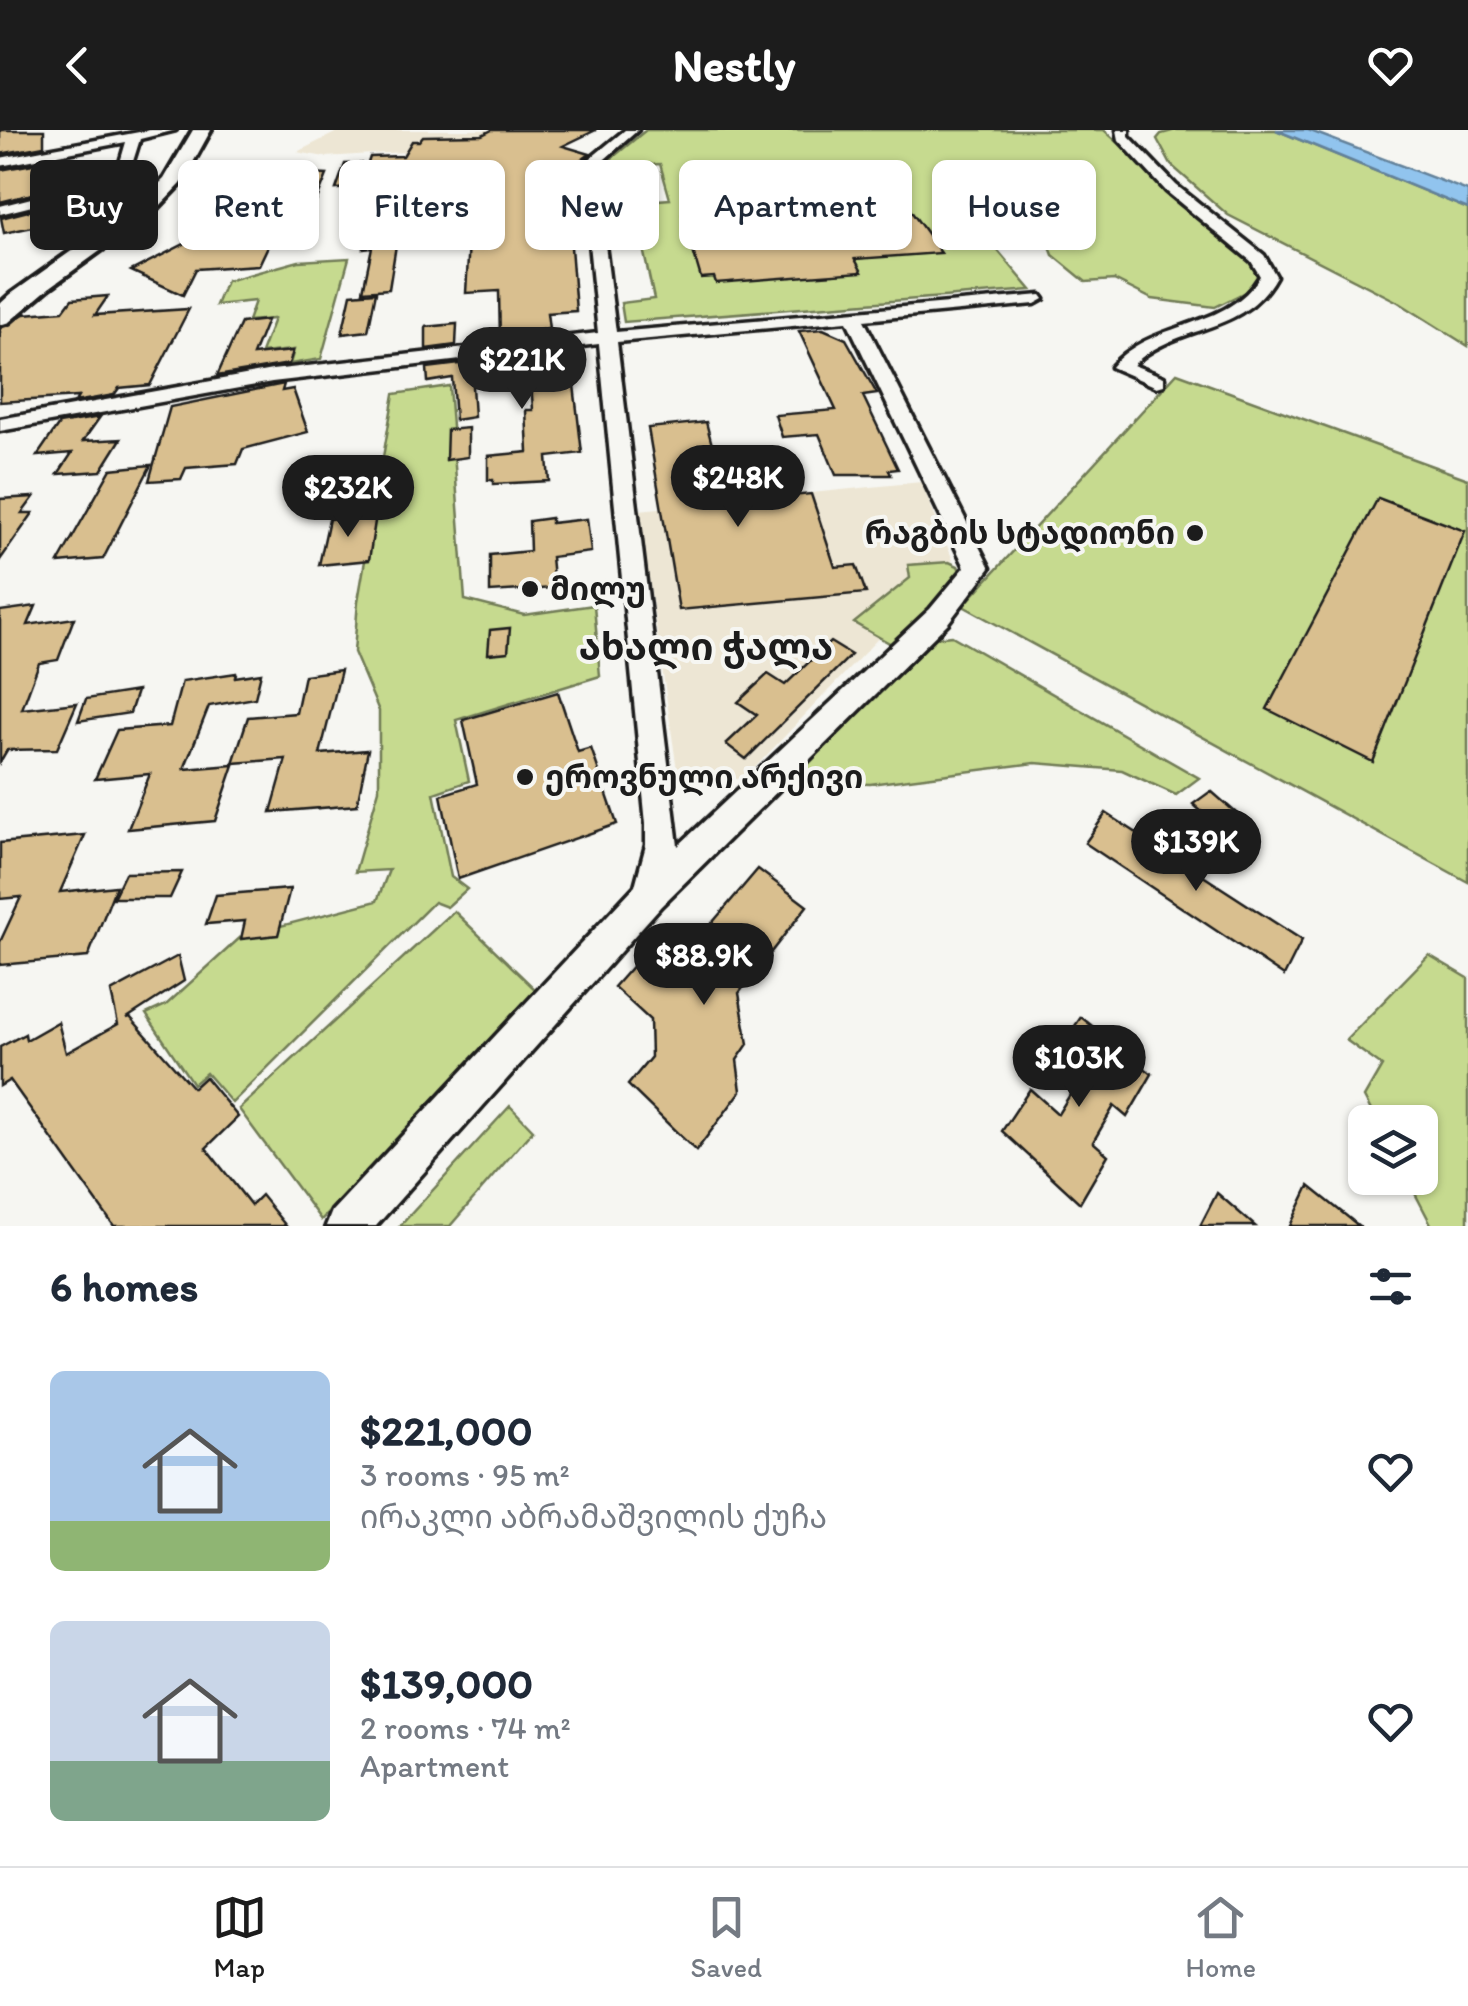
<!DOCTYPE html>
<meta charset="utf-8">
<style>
body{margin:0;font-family:Itim,"Noto Sans Georgian",sans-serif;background:#f2f2f3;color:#1f2937;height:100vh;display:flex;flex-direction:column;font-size:38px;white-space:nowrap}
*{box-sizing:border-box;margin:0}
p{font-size:32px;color:#747a83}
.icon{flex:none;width:55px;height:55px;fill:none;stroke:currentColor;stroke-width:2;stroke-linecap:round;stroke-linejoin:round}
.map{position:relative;height:1096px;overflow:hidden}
.panel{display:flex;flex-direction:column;background:#fff;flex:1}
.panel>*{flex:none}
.guide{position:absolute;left:30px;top:30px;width:1410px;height:90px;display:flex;gap:20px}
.buttons{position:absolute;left:1348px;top:975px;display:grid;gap:20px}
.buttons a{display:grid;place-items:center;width:90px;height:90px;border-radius:15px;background:#fff;box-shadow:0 2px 8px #0004;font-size:50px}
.price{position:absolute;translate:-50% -85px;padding:0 22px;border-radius:35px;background:#1c1c1c;color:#fff;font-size:32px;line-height:65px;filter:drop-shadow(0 2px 5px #0008)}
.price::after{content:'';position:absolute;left:50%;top:60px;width:30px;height:22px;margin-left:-15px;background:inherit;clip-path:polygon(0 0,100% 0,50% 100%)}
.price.active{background:#222;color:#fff}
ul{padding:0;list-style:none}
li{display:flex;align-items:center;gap:30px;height:250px;padding:0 50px}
li span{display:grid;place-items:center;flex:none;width:280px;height:200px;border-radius:15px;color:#555}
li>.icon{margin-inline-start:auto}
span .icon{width:120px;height:120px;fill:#fffc;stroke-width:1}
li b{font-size:42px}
h2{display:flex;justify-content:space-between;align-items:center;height:120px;padding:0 50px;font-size:42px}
.chip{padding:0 35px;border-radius:15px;background:#fff;box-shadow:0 2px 8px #0004;font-size:35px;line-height:90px}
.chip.active{background:#1c1c1c;color:#fff}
header{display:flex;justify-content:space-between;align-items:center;height:130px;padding:0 50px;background:#1c1c1c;color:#fff;font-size:45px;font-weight:700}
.dock{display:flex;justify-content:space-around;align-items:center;height:140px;border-top:2px solid #e0e1e3;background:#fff;font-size:28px;color:#747a83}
.dock a{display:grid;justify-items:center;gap:5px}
.dock .active{color:#1c1c1c}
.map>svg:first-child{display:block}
</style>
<header><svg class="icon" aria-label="back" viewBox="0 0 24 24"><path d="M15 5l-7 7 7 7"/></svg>Nestly<svg class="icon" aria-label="heart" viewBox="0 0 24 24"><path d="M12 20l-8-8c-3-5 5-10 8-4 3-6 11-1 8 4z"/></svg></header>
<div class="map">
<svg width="1468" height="1096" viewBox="0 0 1468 1096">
<rect width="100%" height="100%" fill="#f6f6f2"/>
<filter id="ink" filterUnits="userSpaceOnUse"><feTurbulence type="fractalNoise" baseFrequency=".01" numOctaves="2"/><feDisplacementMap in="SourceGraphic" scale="20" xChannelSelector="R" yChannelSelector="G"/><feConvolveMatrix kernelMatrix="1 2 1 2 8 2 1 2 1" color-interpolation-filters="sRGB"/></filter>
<g filter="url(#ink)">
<g fill="#ede6d4">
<polygon points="341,0 491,0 451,19 325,27 297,22"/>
<polygon points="921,352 953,430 743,650 677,640 639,380"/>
</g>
<g fill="#c6da8f" stroke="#717b56" stroke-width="2.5">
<polygon points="646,0 1104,0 1255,134 1259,155 1215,177 1152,169 1114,150 1086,152 1053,125 1049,114 961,58 947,60 1031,160 624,192 621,173 654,169 634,77 603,78 603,74 670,69 660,34 601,37"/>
<polygon points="1176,0 1276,0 1468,79 1468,216 1398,172 1228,85 1171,35 1157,9 1161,4"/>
<polygon points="349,128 321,229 290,234 294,220 261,223 274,189 248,191 255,171 216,175 226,151 299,131"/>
<polygon points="1177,243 1468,349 1468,752 963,476"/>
<polygon points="449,256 465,470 524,485 594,475 600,546 456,590 469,651 434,663 451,747 467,759 447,777 434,772 232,973 206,943 193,954 146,884 166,875 242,806 377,771 389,740 355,742 379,659 379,581 354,522 358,471 394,264"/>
<polygon points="949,432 958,436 964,450 893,515 854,493 910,448 908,435"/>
<polygon points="952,506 1199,648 1176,665 1122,640 1035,633 870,654 777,650 923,509"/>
<polygon points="454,781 538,862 321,1090 239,979"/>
<polygon points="1429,825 1468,848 1468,1096 1432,1096 1407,1048 1420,1048 1420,992 1377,992 1364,967 1382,936 1346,910"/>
<polygon points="510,976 533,1000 450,1096 400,1096"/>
</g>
<polygon fill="#91c4ee" stroke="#62819a" stroke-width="2.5" points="1276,0 1308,0 1468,61 1468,79"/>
<g fill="#d9bf8f" stroke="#1c1c1c" stroke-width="2.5" fill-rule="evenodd">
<polygon points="0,0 44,0 44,16 0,24"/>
<path d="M492,0H596L563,16L590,24L577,33L582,103L570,104L576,181L547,183L549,199L540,200V206L500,210L499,161L466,163L469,111L396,115L389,159L363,161L372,117L363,118L368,99L355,100L365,57L336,59L345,34L368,33L370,27L403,26L412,11H419L423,6L482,5ZM440,34L431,93L388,96V92L382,93L400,36Z"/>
<polygon points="44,32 43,33 106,40 89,50 0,72 0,40"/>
<polygon points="649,36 656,66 636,68 630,37"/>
<polygon points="286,43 327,45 305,99 275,101 259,135 196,139 183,165 131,141 255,78 215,75 243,54 273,52"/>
<polygon points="75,69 83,79 40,89 42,95 4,103 1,88"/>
<polygon points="908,77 941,123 855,129 862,142 716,153 714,147 701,148 682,84 729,80 733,89"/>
<polygon points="376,162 368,201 342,204 351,164"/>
<polygon points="108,166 95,185 189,179 150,255 119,258 114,265 75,272 78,267 0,272 0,198 24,184 63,181 72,169"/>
<polygon points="267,190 253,225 293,221 289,234 217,246 241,193"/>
<polygon points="457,194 456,215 426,219 426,197"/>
<polygon points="823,199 846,209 877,264 863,266 898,339 889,340 891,345 836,345 819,304 782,307 775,285 836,280 799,201"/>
<polygon points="541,224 542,241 572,238 582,323 547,327 549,351 493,354 493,350 488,350 488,326 528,322 526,280 533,280 531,251 472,256 474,287 455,290 452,248 428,252 427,238"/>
<polygon points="284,254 282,261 293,259 308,302 243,319 237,334 186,338 181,349 149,351 170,277"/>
<polygon points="100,287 83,311 121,309 101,341 58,344 72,323 37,326 59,294"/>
<polygon points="706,292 717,334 759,330 771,368 811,364 835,437 856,435 866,463 679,480 648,298"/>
<polygon points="468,298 468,327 446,330 447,300"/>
<polygon points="151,335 103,429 58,433 111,339"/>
<polygon points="34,367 22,383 33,383 0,430 0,369"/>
<polygon points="1378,368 1465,401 1373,632 1267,579"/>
<polygon points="376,385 369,430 319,435 329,389"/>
<polygon points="551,388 551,393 587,389 591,422 551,427 554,458 490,462 490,425 530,421 529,391"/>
<polygon points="36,476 28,495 74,488 58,530 39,533 22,579 77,573 57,619 7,620 0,632 0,481"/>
<polygon points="510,498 508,522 488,524 490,500"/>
<polygon points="830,512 851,525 746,629 726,614 757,585 738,572 768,544 785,555"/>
<polygon points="341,540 320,624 368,620 357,675 271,682 286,629 233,633 248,587 296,583 304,545"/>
<polygon points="236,543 235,547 261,543 255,568 209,576 184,639 234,635 215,691 128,699 150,644 95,649 117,600 170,596 182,551"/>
<polygon points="137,561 130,583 78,591 86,569"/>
<polygon points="558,562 578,622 591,618 617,694 458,749 441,665 477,654 463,590"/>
<polygon points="1211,661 1243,689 1225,703 1193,674"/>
<polygon points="1106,683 1302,810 1284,846 1085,713"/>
<polygon points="85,705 60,762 116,756 88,827 0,835 0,812 21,767 0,769 0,713"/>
<polygon points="758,739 807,776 739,863 748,914 737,930 741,961 696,1021 628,955 651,927 650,890 614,857 660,805 684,826"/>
<polygon points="182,742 170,768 113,768 125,743"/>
<polygon points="290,759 278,805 241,809 245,791 206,794 216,765"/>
<polygon points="178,826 184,851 127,888 130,887 193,958 205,947 238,987 206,1018 251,1075 261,1065 286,1096 114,1096 10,950 0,956 0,917 25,904 26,910 58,892 66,923 118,894 111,862"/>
<polygon points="1081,887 1152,944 1127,987 1114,976 1093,1012 1108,1025 1080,1073 1002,1001 1030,959 1058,984 1081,947 1055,925"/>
<polygon points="1309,1056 1359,1096 1290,1096"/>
<polygon points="1217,1063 1255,1096 1200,1096"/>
</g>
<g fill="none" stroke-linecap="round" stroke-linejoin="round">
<g stroke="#1c1c1c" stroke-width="7">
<g id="street">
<polygon points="150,0 176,0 140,9 130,41 100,59 0,84 0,76 90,53 119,36 126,12 0,36 0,28"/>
<path d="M625,0H638L597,36L596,43L616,202L1041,165L1044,169L1035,174L864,190L990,438L948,493L661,776L376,1096H326L332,1081L635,756L646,715V694L599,214L272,252L0,301V289L272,240L598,203L582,43L586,32ZM847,191L965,437L930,479L678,716L617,212Z"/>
<path d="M1117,0H1129V6L1176,55L1264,125L1276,146C1243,207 1178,192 1133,235L1164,247V255L1157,257L1111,237C1151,189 1228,201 1260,146L1251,131L1166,61L1119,10Z"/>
</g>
</g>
<g stroke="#1c1c1c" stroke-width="8">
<polygon id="secondary" points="193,0 211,0 181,54 154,82 49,158 9,192 0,195 0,174 11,164 139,73 164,49"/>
</g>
<use href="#street" fill="#f6f6f2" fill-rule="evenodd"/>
<use href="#secondary" fill="#f6f6f2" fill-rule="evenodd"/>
</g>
</g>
<g fill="#1c1c1c" stroke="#f6f6f2" stroke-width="4">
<circle cx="1195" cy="403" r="10"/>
<circle cx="530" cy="459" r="10"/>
<circle cx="525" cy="647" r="10"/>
</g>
<g text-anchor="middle" stroke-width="8" stroke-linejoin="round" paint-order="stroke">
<g font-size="32" font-weight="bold" fill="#1c1c1c" stroke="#f6f6f2" text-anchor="start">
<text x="1175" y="414" text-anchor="end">რაგბის სტადიონი</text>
<text x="550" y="470">მილუ</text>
<text x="545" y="658">ეროვნული არქივი</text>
</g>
<g font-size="38" font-weight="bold" fill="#1c1c1c" stroke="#f6f6f2">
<text x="706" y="530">ახალი ჭალა</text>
</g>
</g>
</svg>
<div class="buttons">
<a><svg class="icon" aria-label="layers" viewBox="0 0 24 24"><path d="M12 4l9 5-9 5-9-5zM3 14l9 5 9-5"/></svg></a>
</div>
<b class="price active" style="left:522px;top:282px">$221K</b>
<b class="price" style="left:738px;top:400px">$248K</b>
<b class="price" style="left:348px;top:410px">$232K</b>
<b class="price" style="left:1196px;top:764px">$139K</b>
<b class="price" style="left:704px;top:878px">$88.9K</b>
<b class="price" style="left:1079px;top:980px">$103K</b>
<div class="guide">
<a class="chip active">Buy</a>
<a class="chip">Rent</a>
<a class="chip">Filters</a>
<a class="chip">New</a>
<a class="chip">Apartment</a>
<a class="chip">House</a>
</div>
</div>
<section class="panel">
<h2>6 homes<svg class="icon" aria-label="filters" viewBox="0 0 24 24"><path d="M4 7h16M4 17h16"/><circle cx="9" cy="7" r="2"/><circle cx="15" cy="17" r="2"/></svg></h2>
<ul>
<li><span style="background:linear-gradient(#a9c7e8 75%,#8fb573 0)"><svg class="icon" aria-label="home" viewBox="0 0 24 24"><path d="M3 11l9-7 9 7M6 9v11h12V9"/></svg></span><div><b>$221,000</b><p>3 rooms · 95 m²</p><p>ირაკლი აბრამაშვილის ქუჩა</p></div><svg class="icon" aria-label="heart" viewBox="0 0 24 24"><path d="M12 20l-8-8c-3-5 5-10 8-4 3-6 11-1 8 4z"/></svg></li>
<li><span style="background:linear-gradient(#c9d6e8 70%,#7fa58c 0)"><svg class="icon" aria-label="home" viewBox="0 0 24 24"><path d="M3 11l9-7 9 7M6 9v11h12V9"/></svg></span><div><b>$139,000</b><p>2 rooms · 74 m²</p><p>Apartment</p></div><svg class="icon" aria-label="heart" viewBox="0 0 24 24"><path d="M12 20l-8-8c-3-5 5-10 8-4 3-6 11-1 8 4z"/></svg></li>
</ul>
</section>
<nav class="dock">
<a class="active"><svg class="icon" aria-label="map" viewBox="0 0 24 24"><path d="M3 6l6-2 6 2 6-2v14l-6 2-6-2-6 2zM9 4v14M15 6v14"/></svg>Map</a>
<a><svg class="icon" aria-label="saved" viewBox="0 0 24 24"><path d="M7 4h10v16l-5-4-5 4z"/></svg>Saved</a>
<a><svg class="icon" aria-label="home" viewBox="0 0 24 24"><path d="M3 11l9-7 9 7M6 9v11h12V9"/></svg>Home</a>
</nav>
